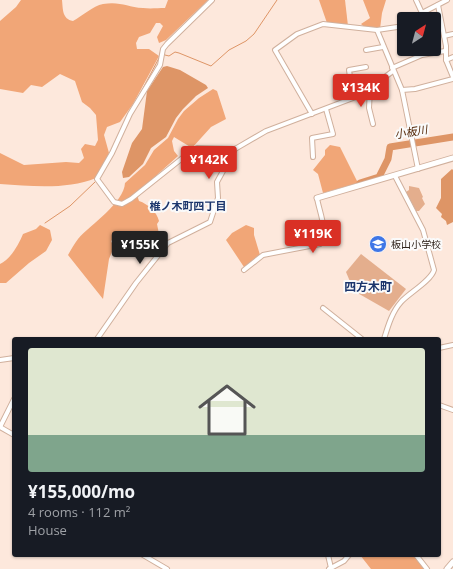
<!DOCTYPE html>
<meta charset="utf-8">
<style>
body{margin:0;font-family:"Open Sans","Noto Sans JP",sans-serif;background:#20242c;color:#f1f3f6;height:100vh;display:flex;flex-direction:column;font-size:15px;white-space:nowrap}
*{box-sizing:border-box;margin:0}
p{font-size:13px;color:#9ea1a6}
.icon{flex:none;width:22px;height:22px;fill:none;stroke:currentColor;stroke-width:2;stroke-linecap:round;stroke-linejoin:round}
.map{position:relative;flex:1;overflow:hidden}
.details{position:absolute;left:12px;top:337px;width:429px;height:220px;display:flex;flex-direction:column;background:#171b24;border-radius:4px;box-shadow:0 1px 3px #0004}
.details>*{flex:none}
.needle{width:26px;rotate:36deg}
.fabs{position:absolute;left:397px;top:12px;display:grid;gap:8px}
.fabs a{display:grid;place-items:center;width:44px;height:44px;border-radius:4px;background:#171b24;box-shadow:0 1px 3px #0004;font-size:20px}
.price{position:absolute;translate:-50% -34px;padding:0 9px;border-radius:4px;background:#d93025;color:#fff;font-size:13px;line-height:26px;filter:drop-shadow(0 1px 2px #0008)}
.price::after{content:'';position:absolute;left:50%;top:24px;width:12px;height:9px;margin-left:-6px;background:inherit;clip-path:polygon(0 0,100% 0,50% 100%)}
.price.current{background:#222;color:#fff}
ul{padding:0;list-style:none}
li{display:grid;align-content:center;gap:8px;height:212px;padding:0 16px}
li+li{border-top:1px solid #363941}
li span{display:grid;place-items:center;height:124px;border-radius:4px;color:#555}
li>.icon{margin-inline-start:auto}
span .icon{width:72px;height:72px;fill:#fffc;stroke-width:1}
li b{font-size:17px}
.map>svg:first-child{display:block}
</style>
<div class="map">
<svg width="453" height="569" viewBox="0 0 453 569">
<rect width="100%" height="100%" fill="#fde8dc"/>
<g fill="#e4ae8d">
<polygon points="409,186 419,188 423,197 422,198 425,204 419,211 416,211 406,192 409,190"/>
<polygon points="361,254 406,289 389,311 354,291 346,272"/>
</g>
<g fill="#f1a677">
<path d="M21,0H62C63,9 62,19 73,21C82,16 93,6 103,4C120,1 127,7 143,8C150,9 158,8 165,8L168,0H208L166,40L159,43L157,37L163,26L160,23H156L150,33L139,37L136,43L137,49H149L159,56L133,104L120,122L107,127L104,135L109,153L96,178C67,190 31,186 0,184V153L24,165L66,162L79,163L84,158L81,149L85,144L95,146L98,140L96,115L90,108L82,102L75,81L60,74L42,87L31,85L23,93L0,89V21L16,7Z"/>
<polygon points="319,0 345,0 348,26 327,23"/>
<path d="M363,0H386L382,13L380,29C373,28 365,29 361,24L370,18Z"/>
<path d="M213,89L217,91L226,119L211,127L192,148L174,137L172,141L174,151L178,156L139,191L138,198L139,201C148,204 157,212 159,221L157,224L160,239L158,252L148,257L129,252L122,241L116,237L111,241L114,247L109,259L103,299L68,255C71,250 74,244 78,239C91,224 124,203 125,183L145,165L154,150L168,138L178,119L184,111L199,98Z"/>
<polygon points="330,145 340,147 358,183 323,193 318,174 313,170 325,155 325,150"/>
<path d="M40,225L50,230L52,240L46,251L29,263L6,283H0V264C10,260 19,244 23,234L36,229Z"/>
<polygon points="246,225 254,228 254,235 260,255 244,267 226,240 232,233"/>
<polygon points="360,555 414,555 424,569 371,569"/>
</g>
<g fill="#de9566">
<polygon points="167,66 180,70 206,85 208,88 196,96 183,109 176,118 166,137 151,148 143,164 129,177 123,178 122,172 132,143 142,129 147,91 163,67"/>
<polygon points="452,169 453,170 453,222 447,225 446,221 441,217 442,214 436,208 441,198 441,179"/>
</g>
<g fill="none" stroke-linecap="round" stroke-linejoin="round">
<g stroke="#de9566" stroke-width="1">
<polyline points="163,46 179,29"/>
<polyline points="165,55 169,56 175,52 179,53 211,66 229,50 246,41 254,34 277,0"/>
<polyline points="139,96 159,58 161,50"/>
<polyline points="122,127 128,114"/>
<polyline points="45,223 70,206 95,182"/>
</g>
<polyline stroke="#de9566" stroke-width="7" points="360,183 379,177 388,159 390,147 453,137"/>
<g stroke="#d0b09d" stroke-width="6">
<g id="minor">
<polyline points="212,0 167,44 163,49 160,65 130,114 112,153 97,179 114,202 122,204 131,199 190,152 197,148 235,149 266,131 361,95 393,71"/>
<polyline points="416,0 422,13"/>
<polyline points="438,5 446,46 446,60 453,77"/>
<polyline points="417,19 422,13 447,0"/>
<polyline points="377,30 402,90 418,169"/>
<polyline points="444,36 453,34"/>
<polyline points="366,50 383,47"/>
<polyline points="446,60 453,57"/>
<polyline points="392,68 422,55 445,51"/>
<polyline points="370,89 369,108 373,124"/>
<polyline points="402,90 415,89 453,79"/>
<polyline points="358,97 351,84 349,70 366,67"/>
<polyline points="312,114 275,50 297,34 323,24 377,30 404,26"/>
<polyline points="313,157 312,138 333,134 326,109"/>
<path d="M244,270L263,255L320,244C329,233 319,211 317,198"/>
<polyline points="323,308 362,339"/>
<polyline points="97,339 136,283 168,243 210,222 218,198 217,182 235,149"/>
<path d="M384,339C388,326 392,312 401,302C409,293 431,281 434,270L423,230L395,176"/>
<polyline points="439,348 453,345"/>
<polyline points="0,360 14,358"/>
<polyline points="439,405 453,410"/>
<polyline points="0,427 14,399"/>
<polyline points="0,427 14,435"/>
<polyline points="143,555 167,569"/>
<polyline points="328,555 331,568"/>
<polyline points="416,555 427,569"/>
<polyline points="329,569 344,561 349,555"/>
</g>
</g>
<g stroke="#d0b09d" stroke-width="7">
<g id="tertiary">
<polyline points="317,198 453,158"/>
<polyline points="447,569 453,562"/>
</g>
</g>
<use href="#minor" stroke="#fff" stroke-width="4"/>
<use href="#tertiary" stroke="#fff" stroke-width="5"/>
</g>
<defs>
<g id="school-disc" transform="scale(0.9)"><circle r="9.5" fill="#3f76e6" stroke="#fafafa"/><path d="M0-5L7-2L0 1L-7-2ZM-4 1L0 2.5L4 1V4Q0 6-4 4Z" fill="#fff"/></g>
</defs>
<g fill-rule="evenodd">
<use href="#school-disc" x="378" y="244"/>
</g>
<g text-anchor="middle" stroke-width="4" stroke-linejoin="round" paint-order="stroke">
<g font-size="10" fill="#30241c" stroke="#fafafa" text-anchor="start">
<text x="391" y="248">板山小学校</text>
</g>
<g font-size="11" font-style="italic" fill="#502200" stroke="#fafafa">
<text transform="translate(411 132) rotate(-9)" y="4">小板川</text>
</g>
<g font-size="11" font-weight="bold" fill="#1b356c" stroke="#fafafa">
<text x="188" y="210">椎ノ木町四丁目</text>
</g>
<g font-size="12" font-weight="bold" fill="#1b356c" stroke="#fafafa">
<text x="368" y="291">四方木町</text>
</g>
</g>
</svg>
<div class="fabs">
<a><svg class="needle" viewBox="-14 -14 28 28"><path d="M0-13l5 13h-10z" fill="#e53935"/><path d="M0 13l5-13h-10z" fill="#9ea1a6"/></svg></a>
</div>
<b class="price" style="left:361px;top:108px">¥134K</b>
<b class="price" style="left:209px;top:180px">¥142K</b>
<b class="price" style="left:313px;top:254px">¥119K</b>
<b class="price current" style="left:140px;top:265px">¥155K</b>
<section class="details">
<ul>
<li><span style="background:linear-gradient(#dfe7d0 70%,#7fa58c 0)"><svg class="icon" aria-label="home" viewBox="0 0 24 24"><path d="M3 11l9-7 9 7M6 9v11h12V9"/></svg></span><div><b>¥155,000/mo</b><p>4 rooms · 112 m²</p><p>House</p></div></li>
</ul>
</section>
</div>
